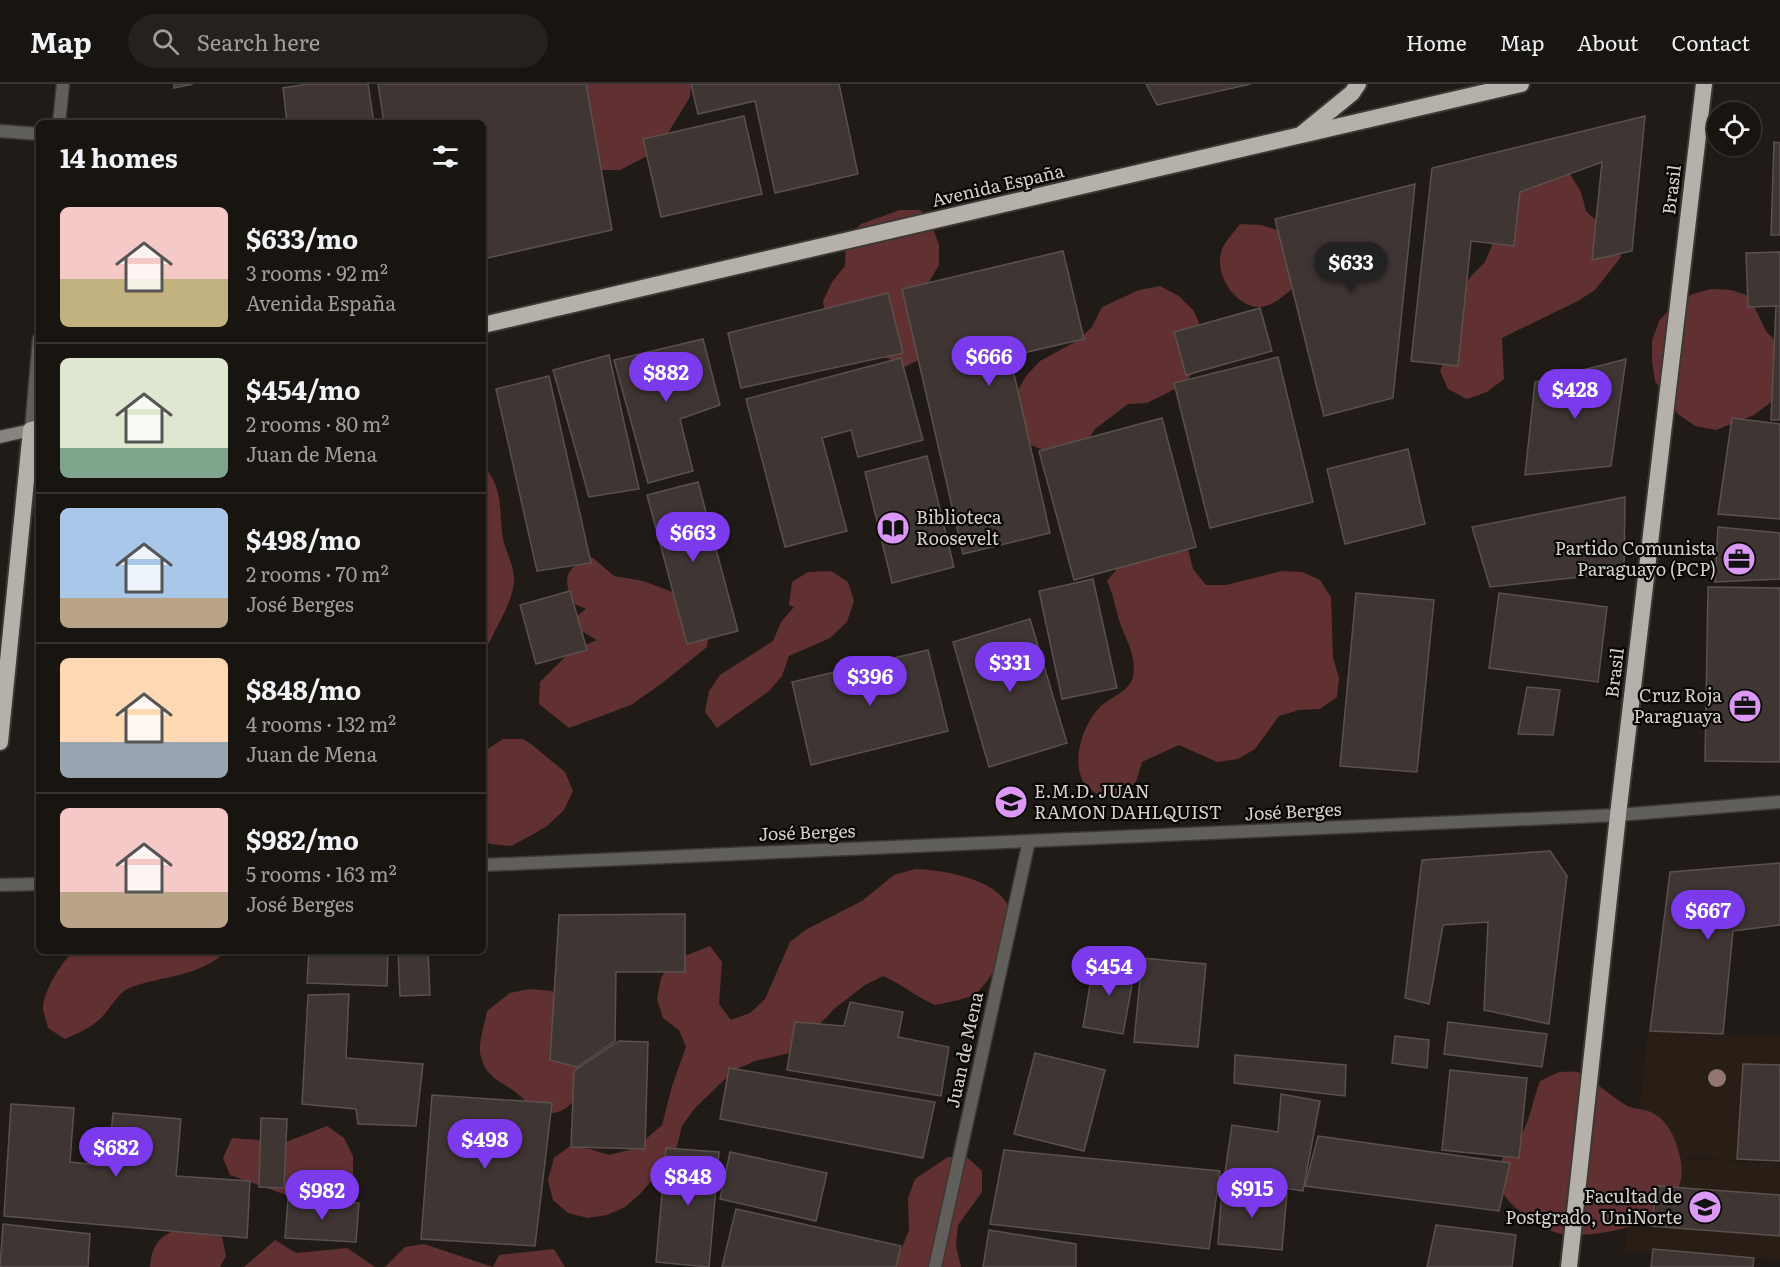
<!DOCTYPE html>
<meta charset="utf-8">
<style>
body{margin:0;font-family:Literata,serif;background:#25211e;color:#f1f3f6;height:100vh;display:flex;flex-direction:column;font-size:22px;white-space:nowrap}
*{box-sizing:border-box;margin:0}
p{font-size:20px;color:#9f9e9f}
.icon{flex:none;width:33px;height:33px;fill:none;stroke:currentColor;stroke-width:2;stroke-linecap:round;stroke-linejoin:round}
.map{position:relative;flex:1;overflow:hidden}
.sheet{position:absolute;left:36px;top:36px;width:450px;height:834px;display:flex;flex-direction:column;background:#181410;border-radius:9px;box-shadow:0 2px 4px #0004,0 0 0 2px #363330}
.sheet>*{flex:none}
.tools{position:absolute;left:1707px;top:18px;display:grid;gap:12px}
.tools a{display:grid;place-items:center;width:54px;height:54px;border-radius:50%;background:#181410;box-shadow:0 2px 4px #0004,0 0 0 2px #363330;font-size:30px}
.price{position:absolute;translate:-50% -51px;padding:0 14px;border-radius:21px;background:#7c3aed;color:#fff;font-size:20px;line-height:39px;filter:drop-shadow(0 2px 3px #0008)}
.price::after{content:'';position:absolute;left:50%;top:36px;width:18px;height:14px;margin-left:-9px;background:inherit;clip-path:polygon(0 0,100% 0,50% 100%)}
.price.active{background:#222;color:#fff}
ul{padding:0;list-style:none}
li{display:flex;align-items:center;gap:18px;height:150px;padding:0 24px}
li+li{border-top:2px solid #363330}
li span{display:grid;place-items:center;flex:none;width:168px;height:120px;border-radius:9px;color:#555}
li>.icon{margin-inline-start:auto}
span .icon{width:72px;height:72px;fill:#fffc;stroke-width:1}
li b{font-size:26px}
h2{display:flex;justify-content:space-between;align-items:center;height:72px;padding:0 24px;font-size:26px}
header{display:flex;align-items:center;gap:36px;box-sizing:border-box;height:84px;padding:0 30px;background:#181410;border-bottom:2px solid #363330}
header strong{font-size:28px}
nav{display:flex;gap:33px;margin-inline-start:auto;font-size:21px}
.search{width:420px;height:54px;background:#25211e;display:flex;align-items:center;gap:15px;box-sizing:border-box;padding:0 21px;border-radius:33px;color:#9f9e9f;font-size:22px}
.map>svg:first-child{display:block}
</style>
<header>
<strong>Map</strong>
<div class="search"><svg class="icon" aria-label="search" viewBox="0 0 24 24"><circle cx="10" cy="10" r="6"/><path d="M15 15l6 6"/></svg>Search here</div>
<nav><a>Home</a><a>Map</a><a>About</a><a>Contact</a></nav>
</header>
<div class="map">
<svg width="1780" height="1183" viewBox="0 0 1780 1183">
<rect width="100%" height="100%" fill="#201b16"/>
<g fill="#291e15">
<polygon points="1648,948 1780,953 1780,1078 1635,1071"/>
<polygon points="1635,1073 1780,1079 1780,1175 1625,1168"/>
</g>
<g fill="#613032">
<polygon points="543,0 691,0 690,13 657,67 620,86 600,86"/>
<polygon points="1552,82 1570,90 1581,108 1586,127 1615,154 1621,173 1595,206 1578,217 1502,254 1504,295 1487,308 1467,315 1448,305 1440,287 1454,249 1460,209 1471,192 1485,178 1493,159 1492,129"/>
<polygon points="900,126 920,126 932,142 939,161 939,181 919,215 921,275 904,283 887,274 874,274 826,237 823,217 832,198 845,182 846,154 861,140"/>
<path d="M1240,140L1261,141L1280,147L1294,203C1285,211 1271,224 1258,223C1232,221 1212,186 1223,163C1227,155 1235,147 1240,140Z"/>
<polygon points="1160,202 1179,212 1194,227 1202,246 1196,285 1183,301 1147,319 1128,320 1095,345 1085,361 1046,367 1028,360 1008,323 1026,292 1040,277 1077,257 1092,243 1102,223 1139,206"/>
<polygon points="1711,205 1731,206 1749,212 1766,247 1779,261 1780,305 1770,319 1754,331 1716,346 1695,342 1678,330 1655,297 1652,277 1652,257 1659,237 1675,219 1693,210"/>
<path d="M483,381C505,406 498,425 503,455C506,468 514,482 514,495C514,520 491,549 483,573Z"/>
<path d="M1188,465L1193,485L1206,501H1226L1282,487L1302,488L1320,496L1331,513L1333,574L1339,594L1337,613L1320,625L1299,626L1279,632L1255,665L1238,675L1217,678L1179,661L1142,678L1136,698L1119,712L1098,711C1093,707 1084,701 1082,695C1072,673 1084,639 1100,623C1110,613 1130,608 1133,592C1137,571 1125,555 1119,536C1115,522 1113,510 1107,497L1120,481Z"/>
<path d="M592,473L614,492L643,497L678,510L709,548L707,563L661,600L631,621L569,644L539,620L540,598L572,566L597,556L583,548L573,535L586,525L575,520C561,495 565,483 592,473Z"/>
<polygon points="831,487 848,498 854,517 847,538 830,554 789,572 782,592 768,608 717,644 705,628 709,607 720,591 773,557 781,538 794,523 789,521 792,498 808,488"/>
<polygon points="503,655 523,655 531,660 565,688 573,707 564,726 547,742 530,752 511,762 490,760 483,755 483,668"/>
<path d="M915,785C946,786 1017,797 1012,842C1011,849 1007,857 1005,864C1000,878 987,901 975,910C967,915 945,919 935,921C916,913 902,900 883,892L865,901L834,925L794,968L755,977L737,985L722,998L694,1025L682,1042L677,1062L666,1080L640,1110L625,1123L607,1131L588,1134L568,1129L553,1116L548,1096L554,1074L570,1062L590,1065L609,1071L629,1066L646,1055L662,1041L672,1002L686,963L679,946L663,934L657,915L661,894L672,877L710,862L722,878L719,920L731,936L750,929L765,915L790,858L807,845L862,817L894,791Z"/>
<path d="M75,867H227C197,894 164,891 129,904C118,909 110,925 101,934C90,944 79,949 65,955L48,944C47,938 44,931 43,925C42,910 63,874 75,867Z"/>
<path d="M530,905L552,907C570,936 578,973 582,1006C574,1017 565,1030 549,1029C535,1029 529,1020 519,1011C503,997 484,995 480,968C479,956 485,939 487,927L510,909Z"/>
<path d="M1559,988C1565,988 1572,987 1577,988C1588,990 1615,1017 1630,1023C1636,1025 1642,1025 1648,1027C1668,1034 1676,1055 1680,1073C1695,1136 1607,1155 1562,1150C1549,1148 1536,1138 1526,1131C1507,1119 1497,1107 1500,1083C1501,1069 1515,1060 1522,1049C1530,1036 1534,1012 1540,997Z"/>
<polygon points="327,1042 344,1054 353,1072 353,1092 342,1108 325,1119 310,1105 289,1112 230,1091 223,1074 232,1054 286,1058"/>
<polygon points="948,1073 968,1074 982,1087 982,1108 958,1141 956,1162 961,1183 894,1183 909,1146 908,1114 915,1095"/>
<path d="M206,1138L222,1152L226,1172L220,1183H150C152,1147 177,1145 206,1138Z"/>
<polygon points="275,1156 296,1169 347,1164 375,1183 244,1183"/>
<polygon points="424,1160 493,1183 499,1171 554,1165 565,1183 385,1183 405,1163"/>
</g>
<g fill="#3f3634" stroke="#5a514e" stroke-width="1.5">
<polygon points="174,0 193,0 174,4"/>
<polygon points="308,0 368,0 374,39 287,39 283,4"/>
<polygon points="378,0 586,0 612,146 483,175 483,39 384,39"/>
<polygon points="691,0 839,0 858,90 775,109 755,17 698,30"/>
<polygon points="1146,0 1251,0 1157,21"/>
<polygon points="744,32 762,110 661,133 643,55"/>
<polygon points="1645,32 1632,167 1592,176 1602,78 1520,108 1514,162 1471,157 1458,282 1411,277 1432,84"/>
<polygon points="1774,58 1780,59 1780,151 1771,151"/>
<polygon points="1415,100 1393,314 1324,332 1275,135"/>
<polygon points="1063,167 1084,255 1010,272 1050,449 963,470 902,205"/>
<polygon points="1780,168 1780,222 1748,223 1746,169"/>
<polygon points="888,209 903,269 741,304 728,249"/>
<polygon points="1776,222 1780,222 1780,336 1771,336"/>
<polygon points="1260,224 1272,267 1186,291 1174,248"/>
<polygon points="703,255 720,321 680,335 693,387 648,399 614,276"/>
<polygon points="609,271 639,405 589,413 553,286"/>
<polygon points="1278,273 1313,418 1210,444 1174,299"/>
<polygon points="901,274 923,356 858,373 851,346 822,354 847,447 785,463 746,315"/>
<polygon points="1626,275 1611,382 1525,391 1535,298"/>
<polygon points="549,292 591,479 537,487 496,305"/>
<polygon points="1162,334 1196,463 1074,496 1039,367"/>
<polygon points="1732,334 1780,340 1780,435 1718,430"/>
<polygon points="1408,365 1425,440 1345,460 1327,385"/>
<polygon points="927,372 954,483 892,499 865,388"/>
<polygon points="698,398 738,547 687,560 647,411"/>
<polygon points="1625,413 1624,488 1490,503 1472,443"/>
<polygon points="1718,443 1780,449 1780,495 1715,498"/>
<polygon points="1093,495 1117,604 1062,615 1039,507"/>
<polygon points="1708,503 1780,504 1780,678 1705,677"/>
<polygon points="570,507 587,566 536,580 520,521"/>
<polygon points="1356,509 1434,516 1417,688 1340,682"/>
<polygon points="1499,509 1607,523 1598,598 1489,584"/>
<polygon points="1030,535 1067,659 989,683 953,558"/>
<polygon points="928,566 948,647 811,681 792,598"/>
<polygon points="1527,603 1560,606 1553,651 1518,650"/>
<polygon points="1550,767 1567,792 1549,940 1484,926 1488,838 1443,841 1429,920 1405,914 1422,776"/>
<polygon points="1780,779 1780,841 1733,847 1723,950 1650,947 1670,788"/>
<polygon points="685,830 685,888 616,888 615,957 577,983 550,976 559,831"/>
<polygon points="309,867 388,867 387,902 307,899"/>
<polygon points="398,867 428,867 430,911 400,912"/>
<polygon points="1142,874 1206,880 1198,963 1134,958"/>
<polygon points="1094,877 1135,884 1123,950 1083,943"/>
<polygon points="349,910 346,974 423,980 416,1042 358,1040 356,1025 302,1020 308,911"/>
<polygon points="850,918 903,928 898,953 949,963 941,1012 787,986 795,938 844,942"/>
<polygon points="1448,938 1547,950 1542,983 1444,970"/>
<polygon points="1395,952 1429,956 1427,984 1392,979"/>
<polygon points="619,957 648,958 645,1065 571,1063 574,987"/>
<polygon points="1035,969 1105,986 1084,1067 1014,1050"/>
<polygon points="1235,971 1346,981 1345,1012 1234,999"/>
<polygon points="1743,980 1780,981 1780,1077 1737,1075"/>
<polygon points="729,984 935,1018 923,1074 720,1035"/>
<polygon points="1450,986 1527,994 1519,1074 1442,1066"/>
<polygon points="1281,1010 1320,1017 1303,1107 1224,1095 1232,1041 1278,1048"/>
<polygon points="432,1011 552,1019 535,1162 421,1155"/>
<polygon points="11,1020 74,1024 70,1078 108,1082 113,1029 181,1035 176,1092 250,1097 247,1154 4,1132"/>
<polygon points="261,1034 287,1035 284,1104 259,1103"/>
<polygon points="1318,1052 1510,1079 1499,1127 1305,1102"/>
<polygon points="666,1064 719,1068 709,1183 656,1178"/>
<polygon points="1004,1066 1220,1087 1209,1165 990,1140"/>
<polygon points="730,1068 827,1089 816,1137 720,1115"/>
<polygon points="1657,1102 1780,1111 1780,1152 1651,1142"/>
<polygon points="1222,1104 1287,1109 1282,1166 1218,1160"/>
<polygon points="288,1115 359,1119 356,1158 285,1154"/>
<polygon points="736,1125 901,1162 896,1183 722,1183"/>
<polygon points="3,1140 90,1150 88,1183 0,1183"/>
<polygon points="1436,1141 1516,1151 1512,1183 1427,1183"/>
<polygon points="989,1146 1076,1160 1076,1183 983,1183"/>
<polygon points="1653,1165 1754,1174 1753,1183 1651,1183"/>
</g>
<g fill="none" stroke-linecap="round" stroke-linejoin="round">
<g stroke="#3d3833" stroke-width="15">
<polyline id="service" points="0,47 39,50"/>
</g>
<g stroke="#3d3833" stroke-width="15">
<g id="minor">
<polyline points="483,781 1618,731 1780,718"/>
<polyline points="0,801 39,800"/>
<polyline points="935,1183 1029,757"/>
</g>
</g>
<g stroke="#3d3833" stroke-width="15">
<g id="tertiary">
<polyline points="59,39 63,0"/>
<polyline points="31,346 39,255"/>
</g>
</g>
<g stroke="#3d3833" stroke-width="15">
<polyline id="secondary" points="0,353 31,346"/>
</g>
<g stroke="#3d3833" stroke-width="20">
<g id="trunk">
<polyline points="1303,49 1352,9 1358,0"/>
<polyline points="483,241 1521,0"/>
<polyline points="0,658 31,346 39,344"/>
<polyline points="1569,1183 1618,731 1704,0"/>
</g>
</g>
<use href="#service" stroke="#615f5c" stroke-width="12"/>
<use href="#minor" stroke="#615f5c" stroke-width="12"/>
<use href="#tertiary" stroke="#615f5c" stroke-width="12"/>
<use href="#secondary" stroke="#888580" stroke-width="12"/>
<use href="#trunk" stroke="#b5b0a9" stroke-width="16"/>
</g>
<circle fill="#927472" cx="1717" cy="994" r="9"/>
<defs>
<g id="library-disc" transform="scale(1.725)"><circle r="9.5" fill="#db99f5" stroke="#080605"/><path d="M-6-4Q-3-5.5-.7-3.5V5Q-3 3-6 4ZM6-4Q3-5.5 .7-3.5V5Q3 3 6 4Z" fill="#111"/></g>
<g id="office-disc" transform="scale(1.725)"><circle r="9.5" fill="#db99f5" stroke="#080605"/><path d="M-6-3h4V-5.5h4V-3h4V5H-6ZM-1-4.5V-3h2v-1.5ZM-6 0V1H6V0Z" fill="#111"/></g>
<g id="school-disc" transform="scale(1.725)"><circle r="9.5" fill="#db99f5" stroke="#080605"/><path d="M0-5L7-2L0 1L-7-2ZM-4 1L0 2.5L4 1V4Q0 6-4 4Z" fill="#111"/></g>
<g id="university-disc" transform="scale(1.725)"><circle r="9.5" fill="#db99f5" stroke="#080605"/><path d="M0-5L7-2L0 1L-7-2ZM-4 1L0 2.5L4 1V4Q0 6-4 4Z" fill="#111"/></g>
</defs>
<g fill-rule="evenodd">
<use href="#library-disc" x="893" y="444"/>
<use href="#office-disc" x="1739" y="475"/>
<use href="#office-disc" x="1745" y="622"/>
<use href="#school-disc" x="1011" y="718"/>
<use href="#university-disc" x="1705" y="1123"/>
</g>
<g text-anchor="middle" stroke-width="4.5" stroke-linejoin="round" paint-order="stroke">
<g font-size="18" fill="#d5d0cd" stroke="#080605">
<text transform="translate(998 102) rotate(-13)" y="6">Avenida España</text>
<text transform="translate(1672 106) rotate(-83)" y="6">Brasil</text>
<text transform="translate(1615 589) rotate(-83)" y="6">Brasil</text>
<text transform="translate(1293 728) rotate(-3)" y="6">José Berges</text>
<text transform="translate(807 749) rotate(-2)" y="6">José Berges</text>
<text transform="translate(965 966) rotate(-78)" y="6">Juan de Mena</text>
</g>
<g font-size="18" fill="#d5d0cd" stroke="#080605" text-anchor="end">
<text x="916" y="440" text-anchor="start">Biblioteca<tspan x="916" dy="21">Roosevelt</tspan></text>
<text x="1716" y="471">Partido Comunista<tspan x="1716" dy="21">Paraguayo (PCP)</tspan></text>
<text x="1722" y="618">Cruz Roja<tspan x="1722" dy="21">Paraguaya</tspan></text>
<text x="1034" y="714" text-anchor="start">E.M.D. JUAN<tspan x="1034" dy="21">RAMON DAHLQUIST</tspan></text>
<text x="1682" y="1119">Facultad de<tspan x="1682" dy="21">Postgrado, UniNorte</tspan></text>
</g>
</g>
</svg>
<div class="tools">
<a><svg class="icon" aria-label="locate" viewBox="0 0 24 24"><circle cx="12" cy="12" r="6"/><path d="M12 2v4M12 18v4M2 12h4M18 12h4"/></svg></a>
</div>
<b class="price active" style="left:1351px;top:209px">$633</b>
<b class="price" style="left:989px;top:303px">$666</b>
<b class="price" style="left:666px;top:319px">$882</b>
<b class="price" style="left:1575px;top:336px">$428</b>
<b class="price" style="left:693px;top:479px">$663</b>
<b class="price" style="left:1010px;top:609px">$331</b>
<b class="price" style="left:870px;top:623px">$396</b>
<b class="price" style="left:1708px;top:857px">$667</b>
<b class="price" style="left:1109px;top:913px">$454</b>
<b class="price" style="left:485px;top:1086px">$498</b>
<b class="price" style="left:116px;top:1094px">$682</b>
<b class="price" style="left:688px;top:1123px">$848</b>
<b class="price" style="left:1252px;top:1135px">$915</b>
<b class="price" style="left:322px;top:1137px">$982</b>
<section class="sheet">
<h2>14 homes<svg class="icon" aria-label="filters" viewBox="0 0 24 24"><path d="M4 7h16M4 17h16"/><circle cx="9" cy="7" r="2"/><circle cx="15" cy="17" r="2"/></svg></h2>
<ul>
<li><span style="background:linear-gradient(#f6c9c9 60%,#c2b280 0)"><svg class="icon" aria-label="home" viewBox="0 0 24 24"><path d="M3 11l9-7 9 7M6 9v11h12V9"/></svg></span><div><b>$633/mo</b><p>3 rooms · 92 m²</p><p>Avenida España</p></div></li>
<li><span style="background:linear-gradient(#dfe7d0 75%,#7fa58c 0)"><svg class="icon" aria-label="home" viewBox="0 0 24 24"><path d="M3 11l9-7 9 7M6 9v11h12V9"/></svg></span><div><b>$454/mo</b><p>2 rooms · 80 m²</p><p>Juan de Mena</p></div></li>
<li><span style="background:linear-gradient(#a9c7e8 75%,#b9a48a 0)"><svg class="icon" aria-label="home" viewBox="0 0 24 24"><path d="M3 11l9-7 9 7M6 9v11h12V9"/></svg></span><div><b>$498/mo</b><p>2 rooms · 70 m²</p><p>José Berges</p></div></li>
<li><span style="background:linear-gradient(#ffd9b3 70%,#9aa5b1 0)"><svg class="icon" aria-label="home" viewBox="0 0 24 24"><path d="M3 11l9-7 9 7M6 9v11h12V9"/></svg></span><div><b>$848/mo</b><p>4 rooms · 132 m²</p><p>Juan de Mena</p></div></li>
<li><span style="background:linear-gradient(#f6c9c9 70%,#b9a48a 0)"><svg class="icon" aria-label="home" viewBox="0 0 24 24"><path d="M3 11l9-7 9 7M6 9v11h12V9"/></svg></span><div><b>$982/mo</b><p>5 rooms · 163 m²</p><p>José Berges</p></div></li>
</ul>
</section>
</div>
